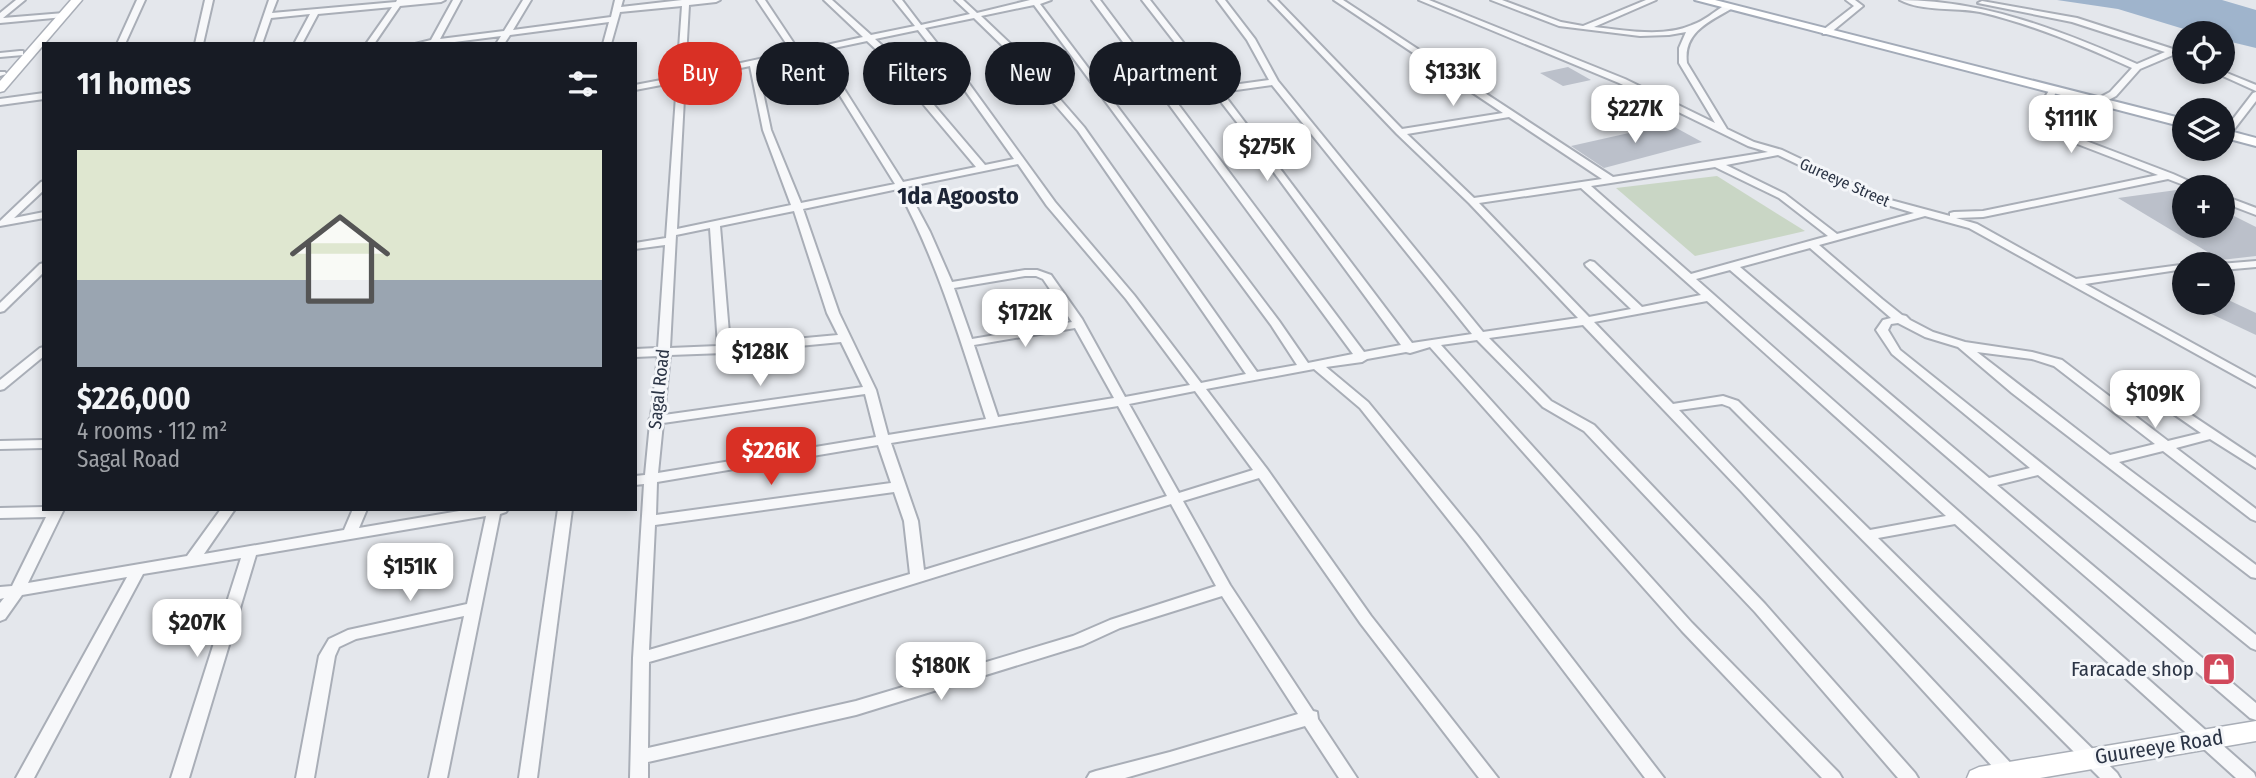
<!DOCTYPE html>
<meta charset="utf-8">
<style>
body{margin:0;font-family:"Fira Sans Condensed",sans-serif;background:#20242c;color:#f1f3f6;height:100vh;display:flex;flex-direction:column;font-size:26px;white-space:nowrap}
*{box-sizing:border-box;margin:0}
p{font-size:23px;color:#9ea1a6}
.icon{flex:none;width:38px;height:38px;fill:none;stroke:currentColor;stroke-width:2;stroke-linecap:round;stroke-linejoin:round}
.map{position:relative;flex:1;overflow:hidden}
.details{position:absolute;left:42px;top:42px;width:595px;height:469px;display:flex;flex-direction:column;background:#171b24;border-radius:0px;box-shadow:0 4px 10px #0003}
.details>*{flex:none}
.guide{position:absolute;left:658px;top:42px;width:665px;height:63px;display:flex;gap:14px}
.controls{position:absolute;left:2172px;top:21px;display:grid;gap:14px}
.controls a{display:grid;place-items:center;width:63px;height:63px;border-radius:50%;background:#171b24;box-shadow:0 4px 10px #0003;font-size:35px}
.price{position:absolute;translate:-50% -60px;padding:0 16px;border-radius:14px;background:#fff;color:#222;font-size:23px;line-height:46px;filter:drop-shadow(0 2px 4px #0008)}
.price::after{content:'';position:absolute;left:50%;top:42px;width:21px;height:16px;margin-left:-10px;background:inherit;clip-path:polygon(0 0,100% 0,50% 100%)}
.price.active{background:#d93025;color:#fff}
ul{padding:0;list-style:none}
li{display:grid;align-content:center;gap:14px;height:371px;padding:0 35px}
li span{display:grid;place-items:center;height:217px;border-radius:0px;color:#555}
li>.icon{margin-inline-start:auto}
span .icon{width:126px;height:126px;fill:#fffc;stroke-width:1}
li b{font-size:30px}
h2{display:flex;justify-content:space-between;align-items:center;height:84px;padding:0 35px;font-size:30px}
.chip{padding:0 24px;border-radius:32px;background:#171b24;box-shadow:0 4px 10px #0003;font-size:24px;line-height:63px}
.chip.active{background:#d93025;color:#fff}
.map>svg:first-child{display:block}
</style>
<div class="map">
<svg width="2256" height="778" viewBox="0 0 2256 778">
<rect width="100%" height="100%" fill="#e4e7ec"/>
<polygon fill="#c9d6c5" points="1717,176 1805,231 1695,256 1616,188"/>
<polygon fill="#9fb4cc" points="2057,0 2222,0 2256,10 2256,48 2223,40 2222,33 2197,33 2118,9"/>
<g fill="#bbc0ca">
<polygon points="1568,67 1591,80 1563,86 1540,73"/>
<polygon points="1669,124 1702,142 1604,168 1571,146"/>
<polygon points="2184,189 2184,226 2222,226 2222,210 2256,227 2256,256 2221,260 2118,198"/>
<polygon points="2222,297 2256,313 2256,335 2188,303 2222,303"/>
</g>
<g fill="none" stroke-linecap="round" stroke-linejoin="round">
<g stroke="#a9aeb7" stroke-width="4">
<g id="street">
<polygon points="16,0 25,0 3,18 64,13 68,15 64,17 0,23 0,13"/>
<polygon points="137,0 145,0 125,44 117,44"/>
<polygon points="205,0 213,0 203,44 195,44"/>
<polygon points="269,0 277,0 272,13 396,2 397,0 445,0 441,2 400,6 374,44 366,44 392,7 318,14 302,44 294,44 310,14 271,18 262,44 254,44"/>
<path d="M453,0H461L440,39L504,31L523,0H531L513,30L611,17L615,0H623L621,7L682,0H720L716,2L689,5L685,75L792,52L757,0H765L799,51L863,37L824,0H832L871,35L915,26L894,0H902L921,25L970,14L955,0H963L977,13L1030,0H1051L1040,4L1279,321L1308,363L1353,354L1092,0H1100L1364,352L1401,345L1239,125L1142,0H1150L1218,87L1269,80L1247,40L1217,0H1225L1255,39L1278,81L1483,332L1578,318L1469,203L1397,134L1269,0H1277L1402,129L1503,113L1334,0H1343L1613,177L1768,152L1748,146L1619,83L1419,0H1429L1625,79L1715,123L1679,63V48L1686,32L1669,35L1640,36L1559,26L1491,0H1502L1561,22L1583,26L1646,0H1656L1594,27C1625,30 1662,38 1692,25C1704,21 1714,12 1725,5H1731V9C1708,22 1683,33 1687,63L1727,129L1754,142L1782,150L1883,198L1950,216V213L1954,212L1983,211L2158,175L2067,140L2050,129L2038,109L2051,87H2057L2058,89L2046,109L2056,125L2073,136L2173,174L2202,187H2189L2168,179L1983,217L1956,218L1977,224L2076,279L2188,264H2184V269L2085,284L2256,378V387L1969,228L1925,216L1819,245L1882,299L1902,315L1906,316L1910,320L1933,332L1965,342L2032,352L2062,360L2168,441L2201,433L2126,381L2128,378H2136L2256,458V468L2210,439L2176,448L2256,509V521L2251,519L2163,451L2119,462L2256,565V578L2251,577L2012,393L1958,347L1925,337L1898,323L1891,324L1888,330L1900,350L2256,635V650L2251,648L2038,475L1997,485L2256,703V720L2250,718L1730,270L1696,279L2254,773L2256,778H2236L1955,524L1878,538L2117,773L2120,778H2100L1730,407L1722,404L1679,410L2020,773L2023,778H2003L1741,491L1583,325L1489,338L1551,401L1594,425L1765,604L1915,773L1918,778H1898L1755,612L1584,431L1543,407L1477,340L1441,345L1692,623L1839,773L1842,778H1822L1682,631L1430,347L1410,353L1406,352L1367,359L1362,362L1326,367L1368,402L1477,535L1664,778H1645L1467,543L1360,408L1314,369L1206,389L1267,469L1371,616L1498,778H1479L1361,624L1259,478L1183,501L1230,585L1313,711L1317,712L1318,719L1357,778H1339L1305,726L1125,778H1087L1090,773L1096,771L1170,752L1298,714L1222,596L1120,628L1083,645L856,715L648,762V778H630L633,658L644,484L635,485V476L645,475L650,423L649,420L651,417L658,356L635,357V349L658,348L665,245L635,249V243L666,238L677,82L635,90V85L677,77L682,6L620,12L611,44H603L609,22L510,35L504,44H496L501,36L439,44H415L431,40ZM1034,5L1271,325L1297,365L1257,372L1084,127L1017,50L981,16ZM974,18L1011,54L1078,131L1246,374L1201,383L1134,295L1055,202L970,85L925,28ZM918,30L964,89L1014,159L985,165L888,51L875,39ZM867,41L882,55L976,167L903,182L820,51ZM813,52L895,184L801,203L771,130L757,64ZM750,66L763,130L791,205L677,229L685,80ZM1272,85L1472,334L1412,343L1222,92ZM1509,117L1602,179L1474,198L1407,134ZM1778,155L1877,202L1914,213L1837,234L1785,194L1726,165ZM1018,164L1047,206L1126,299L1190,385L1125,397L1082,319L1051,275L1037,270H1025L952,282L930,232L906,187ZM1715,167L1779,198L1828,236L1691,274L1591,186ZM1581,188L1701,295L1642,307L1594,262L1590,261L1585,264L1586,266L1631,309L1589,317L1479,203ZM898,189C938,263 960,340 986,419L888,435L876,390L839,313L803,209ZM794,211L827,313L838,335L730,345L720,226ZM710,228L718,346L670,348L676,235ZM1810,248L1891,318L1883,320L1876,330L1892,354L2030,468L1989,478L1740,267ZM1025,276H1036L1043,279L1072,322L972,339L954,288ZM1707,301L1946,516L1870,530L1738,401L1723,396L1673,404L1594,322ZM1075,328L1114,398L998,417L974,345ZM841,342L863,387L664,415L670,355L724,353ZM1977,352L2032,359L2054,366L2155,444L2110,455ZM1195,391L1253,470L1179,493L1129,404ZM865,394L876,437L658,473L663,423ZM1118,406L1167,496L924,570L918,521L891,443ZM878,445L891,483L656,515L657,482ZM894,492L904,521L910,574L649,650L655,525ZM1171,504L1216,586L1110,620L1073,636L856,701L648,748L649,662L800,619Z"/>
<polygon points="1846,0 1855,0 1863,6 1829,34 1823,34 1823,30 1854,6"/>
<path d="M1900,0C1984,0 2062,31 2137,64L2165,52L2072,22L1978,3L1982,1L2077,18L2176,50L2184,53V58L2173,55L2140,69L2116,96L2103,103H2097V99L2110,92L2132,68C2083,46 2032,24 1980,12C1955,7 1923,12 1900,0Z"/>
<polygon points="20,51 23,51 23,55 0,57 0,53"/>
<polygon points="2222,71 2256,85 2256,91 2214,72"/>
<polygon points="0,72 5,72 6,74 0,76"/>
<polygon points="2256,92 2256,101 2229,136 2223,136 2223,132 2253,93"/>
<polygon points="44,93 44,99 0,105 0,99"/>
<polygon points="44,181 44,190 14,218 44,212 44,218 0,226 0,221 41,182"/>
<polygon points="2222,195 2256,208 2256,215 2222,202"/>
<polygon points="2256,261 2256,267 2222,270 2222,264 2220,264"/>
<polygon points="44,263 44,272 4,311 0,312 0,303 40,264"/>
<polygon points="44,347 44,356 4,389 0,390 0,380 40,348"/>
<polygon points="44,440 44,448 0,449 0,441"/>
<polygon points="44,507 44,509 64,509 28,583 187,556 221,509 235,509 204,554 344,530 353,509 367,509 359,528 471,509 508,509 506,512 500,514 447,778 429,778 464,616 356,639 339,647 335,656 314,778 296,778 319,656 329,639 348,630 467,604 486,516 256,555 189,778 171,778 241,558 143,574 34,778 16,778 127,577 22,595 5,619 0,621 0,603 4,598 0,599 0,587 12,586 46,517 0,518 0,508"/>
<polygon points="558,509 572,509 537,778 519,778"/>
</g>
</g>
<g stroke="#a9aeb7" stroke-width="3">
<g id="secondary">
<polygon points="71,0 82,0 4,91 0,92 0,81"/>
<polygon points="2256,721 2256,741 2040,778 1967,778 1970,771 1979,767"/>
</g>
</g>
<g stroke="#a3abb8" stroke-width="4">
<g id="primary">
<polygon points="1695,0 1715,0 2184,119 2184,127"/>
<polygon points="2222,129 2256,138 2256,146 2222,137"/>
</g>
</g>
<use href="#street" fill="#f7f8fa" fill-rule="evenodd"/>
<use href="#secondary" fill="#fff" fill-rule="evenodd"/>
<use href="#primary" fill="#fff" fill-rule="evenodd"/>
</g>
<defs>
<g id="shop-square" transform="scale(1.75)"><rect x="-9" y="-9" width="18" height="18" rx="4" fill="#d1495b" stroke="#f4f6f9"/><path d="M-5-2.5h2.3a2.7 3.5 0 0 1 5.4 0H5L5.5 6h-11ZM-1.5-2.5h3a1.5 2.3 0 0 0-3 0Z" fill="#fff"/></g>
</defs>
<g fill-rule="evenodd">
<use href="#shop-square" x="2219" y="669"/>
</g>
<g text-anchor="middle" stroke-width="6" stroke-linejoin="round" paint-order="stroke">
<g font-size="16" fill="#2b3445" stroke="#f4f6f9">
<text transform="translate(1845 182) rotate(24)" y="6">Gureeye Street</text>
</g>
<g font-size="18" fill="#2b3445" stroke="#f4f6f9">
<text transform="translate(659 389) rotate(-84)" y="6">Sagal Road</text>
</g>
<g font-size="21" fill="#2b3445" stroke="#f4f6f9" text-anchor="end">
<text x="2194" y="676">Faracade shop</text>
</g>
<g font-size="21" fill="#2b3445" stroke="#f4f6f9">
<text transform="translate(2159 747) rotate(-9)" y="7">Guureeye Road</text>
</g>
<g font-size="24" font-weight="bold" fill="#1d2536" stroke="#f4f6f9">
<text x="958" y="204">1da Agoosto</text>
</g>
</g>
</svg>
<div class="controls">
<a><svg class="icon" aria-label="locate" viewBox="0 0 24 24"><circle cx="12" cy="12" r="6"/><path d="M12 2v4M12 18v4M2 12h4M18 12h4"/></svg></a>
<a><svg class="icon" aria-label="layers" viewBox="0 0 24 24"><path d="M12 4l9 5-9 5-9-5zM3 14l9 5 9-5"/></svg></a>
<a>+</a>
<a>−</a>
</div>
<b class="price" style="left:1453px;top:108px">$133K</b>
<b class="price" style="left:1635px;top:145px">$227K</b>
<b class="price" style="left:2071px;top:155px">$111K</b>
<b class="price" style="left:1267px;top:183px">$275K</b>
<b class="price" style="left:1025px;top:349px">$172K</b>
<b class="price" style="left:760px;top:388px">$128K</b>
<b class="price" style="left:2155px;top:430px">$109K</b>
<b class="price active" style="left:771px;top:487px">$226K</b>
<b class="price" style="left:410px;top:603px">$151K</b>
<b class="price" style="left:197px;top:659px">$207K</b>
<b class="price" style="left:941px;top:702px">$180K</b>
<div class="guide">
<a class="chip active">Buy</a>
<a class="chip">Rent</a>
<a class="chip">Filters</a>
<a class="chip">New</a>
<a class="chip">Apartment</a>
</div>
<section class="details">
<h2>11 homes<svg class="icon" aria-label="filters" viewBox="0 0 24 24"><path d="M4 7h16M4 17h16"/><circle cx="9" cy="7" r="2"/><circle cx="15" cy="17" r="2"/></svg></h2>
<ul>
<li><span style="background:linear-gradient(#dfe7d0 60%,#9aa5b1 0)"><svg class="icon" aria-label="home" viewBox="0 0 24 24"><path d="M3 11l9-7 9 7M6 9v11h12V9"/></svg></span><div><b>$226,000</b><p>4 rooms · 112 m²</p><p>Sagal Road</p></div></li>
</ul>
</section>
</div>
